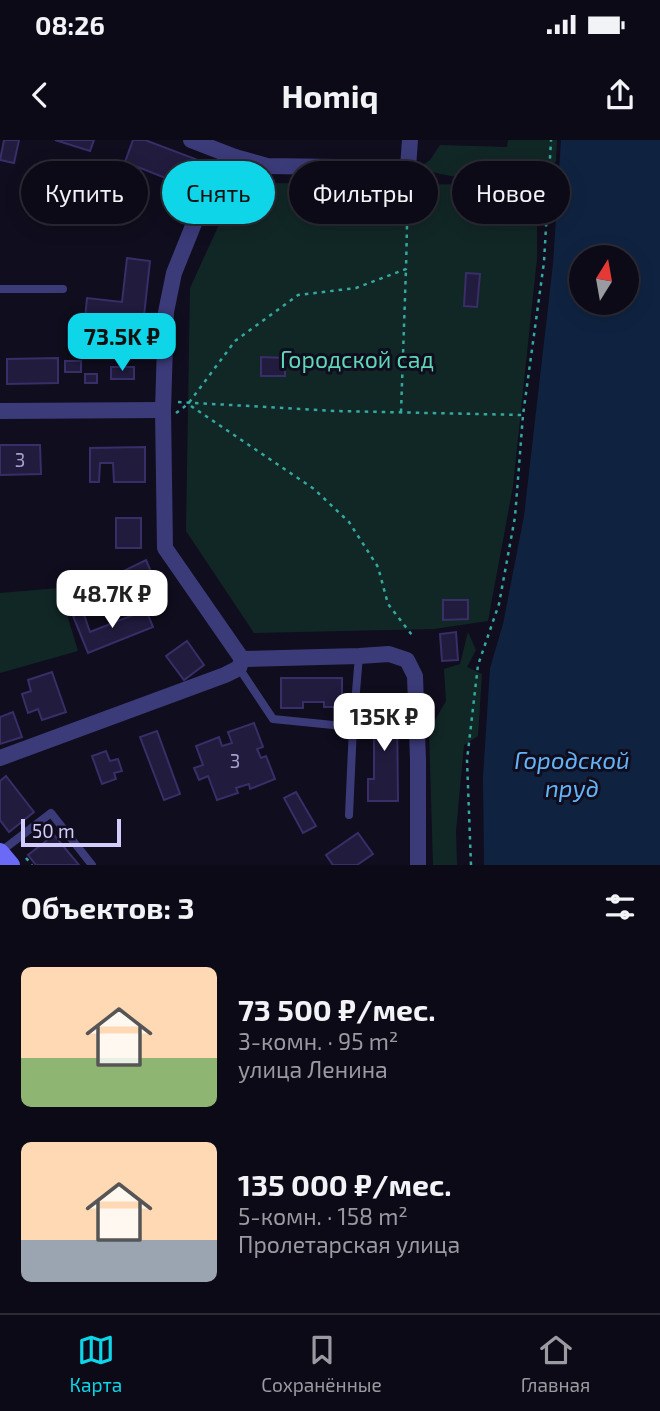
<!DOCTYPE html>
<html lang="ru">
<meta charset="utf-8">
<style>
body{margin:0;font-family:"Exo 2",sans-serif;background:#1a1823;color:#f1f3f6;height:100vh;display:flex;flex-direction:column;font-size:26px;white-space:nowrap}
*{box-sizing:border-box;margin:0}
p{font-size:23px;color:#9a9aa1}
.icon{flex:none;width:38px;height:38px;fill:none;stroke:currentColor;stroke-width:2;stroke-linecap:round;stroke-linejoin:round}
.map{position:relative;height:725px;overflow:hidden}
.side{display:flex;flex-direction:column;background:#0c0a16;flex:1}
.side>*{flex:none}
.banner{position:absolute;left:21px;top:21px;width:620px;height:63px;display:flex;gap:14px}
.needle{width:46px;rotate:11deg}
.tools{position:absolute;left:569px;top:105px;display:grid;gap:14px}
.tools a{display:grid;place-items:center;width:70px;height:70px;border-radius:50%;background:#0c0a16;box-shadow:0 4px 18px #0003,0 0 0 2px #2c2b35;font-size:35px}
.scale{position:absolute;left:21px;bottom:18px;width:100px;box-sizing:border-box;padding-left:7px;border:4px solid #d2cdfc;border-top:0;font-size:19px;line-height:24px;white-space:nowrap;color:#d2cdfc;-webkit-text-stroke:5px #100d1e;paint-order:stroke}
.price{position:absolute;translate:-50% -60px;padding:0 16px;border-radius:14px;background:#fff;color:#222;font-size:23px;line-height:46px;filter:drop-shadow(0 2px 4px #0008)}
.price::after{content:'';position:absolute;left:50%;top:42px;width:21px;height:16px;margin-left:-10px;background:inherit;clip-path:polygon(0 0,100% 0,50% 100%)}
.price.active{background:#0ed5e8;color:#111}
ul{padding:0;list-style:none}
li{display:flex;align-items:center;gap:21px;height:175px;padding:0 21px}
li span{display:grid;place-items:center;flex:none;width:196px;height:140px;border-radius:10px;color:#555}
li>.icon{margin-inline-start:auto}
span .icon{width:84px;height:84px;fill:#fffc;stroke-width:1}
li b{font-size:30px}
h2{display:flex;justify-content:space-between;align-items:center;height:84px;padding:0 21px;font-size:30px}
.chip{padding:0 24px;border-radius:32px;background:#0c0a16;box-shadow:0 4px 18px #0003,0 0 0 2px #2c2b35;font-size:24px;line-height:63px}
.chip.active{background:#0ed5e8;color:#111}
.status{display:flex;justify-content:space-between;align-items:center;height:49px;padding:0 35px;background:#0c0a16;direction:ltr}
.status svg{height:19px;fill:currentColor}
header{display:flex;justify-content:space-between;align-items:center;height:91px;padding:0 21px;background:#0c0a16;font-size:32px;font-weight:700}
.tab-bar{display:flex;justify-content:space-around;align-items:center;height:98px;border-top:2px solid #2c2b35;background:#0c0a16;font-size:19px;color:#9a9aa1}
.tab-bar a{display:grid;justify-items:center;gap:4px}
.tab-bar .active{color:#0ed5e8}
.map>svg:first-child{display:block}
</style>
<div class="status"><b>08:26</b><svg viewBox="0 0 49 12"><path d="M0 12V9h3v3zM5 12V6h3v6zM10 12V3h3v9zM15 12V0h3v12zM26 1h20v11H26zM47 4h2v5h-2z"/></svg></div>
<header><svg class="icon" aria-label="back" viewBox="0 0 24 24"><path d="M15 5l-7 7 7 7"/></svg>Homiq<svg class="icon" aria-label="share" viewBox="0 0 24 24"><path d="M12 15V3M7 8l5-5 5 5M5 13v7h14v-7"/></svg></header>
<div class="map">
<svg width="660" height="725" viewBox="0 0 660 725">
<rect width="100%" height="100%" fill="#100d1e"/>
<g fill="#112726">
<path d="M508,0H557L556,21L541,42C500,41 458,41 418,28L430,20L440,5L507,7Z"/>
<polygon points="238,43 537,45 537,118 513,346 488,481 434,489 254,493 186,391 190,148"/>
<polygon points="59,448 78,511 0,533 0,453"/>
<polygon points="468,492 476,510 467,527 482,534 478,596 464,605 456,691 457,725 433,725 429,590 446,561 444,529 460,524"/>
</g>
<path fill="#0f2341" fill-rule="evenodd" d="M561,0H660V725H484L483,637L490,528L503,484L524,376L553,124ZM581,117H626V163H581Z"/>
<g fill="#211b3e" stroke="#382e68" stroke-width="2">
<polygon points="4,0 19,0 14,23 0,20"/>
<polygon points="55,0 94,0 90,11"/>
<polygon points="133,0 145,0 198,20 188,47 125,22"/>
<polygon points="127,118 150,121 143,185 85,179 87,158 122,162"/>
<polygon points="466,133 480,134 477,167 464,166"/>
<polygon points="261,217 285,218 285,236 261,236"/>
<polygon points="58,218 58,243 7,244 7,219"/>
<rect x="65" y="221" width="16" height="11"/>
<rect x="111" y="227" width="23" height="12"/>
<rect x="85" y="234" width="12" height="9"/>
<polygon points="0,305 40,305 41,334 0,335"/>
<polygon points="145,307 145,342 114,342 113,323 100,323 99,342 90,342 90,308"/>
<rect x="116" y="378" width="25" height="30"/>
<polygon points="146,420 152,434 110,455 103,441"/>
<polygon points="443,460 468,460 468,479 443,480"/>
<polygon points="146,470 153,487 88,513 73,476 83,472 90,492"/>
<polygon points="456,492 458,520 442,521 440,494"/>
<polygon points="187,501 204,525 184,540 166,516"/>
<polygon points="52,532 66,572 42,580 38,569 28,573 22,554 31,551 28,540"/>
<polygon points="281,538 342,538 342,567 324,567 324,562 303,562 303,568 281,568"/>
<polygon points="368,565 397,565 398,661 368,661 368,639 374,639 374,588 368,588"/>
<polygon points="13,572 22,597 0,604 0,577"/>
<polygon points="254,583 263,607 257,609 261,618 266,616 275,639 250,649 249,644 236,648 238,653 217,660 208,636 199,640 194,628 203,625 196,606 219,597 222,606 232,603 228,592"/>
<polygon points="157,591 180,654 164,660 140,597"/>
<polygon points="106,611 110,621 118,619 122,631 114,633 116,639 102,644 92,616"/>
<polygon points="6,636 34,672 9,692 0,680 0,641"/>
<polygon points="296,652 316,686 303,693 284,658"/>
<polygon points="358,693 373,714 357,725 333,725 326,715"/>
<polygon points="54,695 79,725 36,725 28,715"/>
</g>
<g fill="none" stroke-linecap="round" stroke-linejoin="round">
<g stroke="#34a9a0" stroke-width="2.5" stroke-dasharray="3.5 5" stroke-linecap="butt">
<polyline points="178,262 336,271 523,275"/>
<polyline points="191,266 314,349 349,382 378,427 388,464 412,495"/>
<polyline points="401,272 406,129"/>
<polyline points="176,273 188,264 235,201 298,155 356,148 406,129 408,42"/>
<polyline points="26,718 32,725"/>
<polyline points="471,725 467,620 478,525 499,464 515,377 523,275 544,122 551,0"/>
</g>
<g stroke="#3c3b7a" stroke-width="8">
<polyline points="0,149 63,149"/>
<polyline points="239,528 273,579 353,587"/>
<polyline points="349,675 353,587 359,516"/>
<polyline points="0,712 51,673 92,725"/>
</g>
<g stroke="#3c3b7a" stroke-width="16">
<polyline points="191,0 235,17"/>
<polyline points="410,0 408,28 267,26 235,17 195,81 174,133 166,172 163,270 165,408 242,519 359,516 389,514 407,520 415,536 418,620 418,725"/>
<polyline points="0,271 163,270"/>
<polyline points="0,618 225,535 239,528 242,519"/>
</g>
<polyline stroke="#6b6af6" stroke-width="18" points="0,712 11,725"/>
</g>
<g text-anchor="middle" stroke-width="6" stroke-linejoin="round" paint-order="stroke">
<g font-size="19" fill="#a6a0cc">
<text x="20" y="327">3</text>
<text x="235" y="628">3</text>
</g>
<g font-size="23" fill="#5ed7b7" stroke="#100d1e">
<text x="357" y="228">Городской сад</text>
</g>
<g font-size="24" font-style="italic" fill="#62b4f6" stroke="#100d1e">
<text x="572" y="629">Городской<tspan x="572" dy="28">пруд</tspan></text>
</g>
</g>
</svg>
<div class="tools">
<a><svg class="needle" viewBox="-14 -14 28 28"><path d="M0-13l5 13h-10z" fill="#e53935"/><path d="M0 13l5-13h-10z" fill="#9a9aa1"/></svg></a>
</div>
<div class="scale">50 m</div>
<b class="price active" style="left:122px;top:233px">73.5K ₽</b>
<b class="price" style="left:112px;top:490px">48.7K ₽</b>
<b class="price" style="left:384px;top:613px">135K ₽</b>
<div class="banner">
<a class="chip">Купить</a>
<a class="chip active">Снять</a>
<a class="chip">Фильтры</a>
<a class="chip">Новое</a>
</div>
</div>
<section class="side">
<h2>Объектов: 3<svg class="icon" aria-label="filters" viewBox="0 0 24 24"><path d="M4 7h16M4 17h16"/><circle cx="9" cy="7" r="2"/><circle cx="15" cy="17" r="2"/></svg></h2>
<ul>
<li><span style="background:linear-gradient(#ffd9b3 65%,#8fb573 0)"><svg class="icon" aria-label="home" viewBox="0 0 24 24"><path d="M3 11l9-7 9 7M6 9v11h12V9"/></svg></span><div><b>73 500 ₽/мес.</b><p>3-комн. · 95 m²</p><p>улица Ленина</p></div></li>
<li><span style="background:linear-gradient(#ffd9b3 70%,#9aa5b1 0)"><svg class="icon" aria-label="home" viewBox="0 0 24 24"><path d="M3 11l9-7 9 7M6 9v11h12V9"/></svg></span><div><b>135 000 ₽/мес.</b><p>5-комн. · 158 m²</p><p>Пролетарская улица</p></div></li>
</ul>
</section>
<nav class="tab-bar">
<a class="active"><svg class="icon" aria-label="map" viewBox="0 0 24 24"><path d="M3 6l6-2 6 2 6-2v14l-6 2-6-2-6 2zM9 4v14M15 6v14"/></svg>Карта</a>
<a><svg class="icon" aria-label="saved" viewBox="0 0 24 24"><path d="M7 4h10v16l-5-4-5 4z"/></svg>Сохранённые</a>
<a><svg class="icon" aria-label="home" viewBox="0 0 24 24"><path d="M3 11l9-7 9 7M6 9v11h12V9"/></svg>Главная</a>
</nav>
